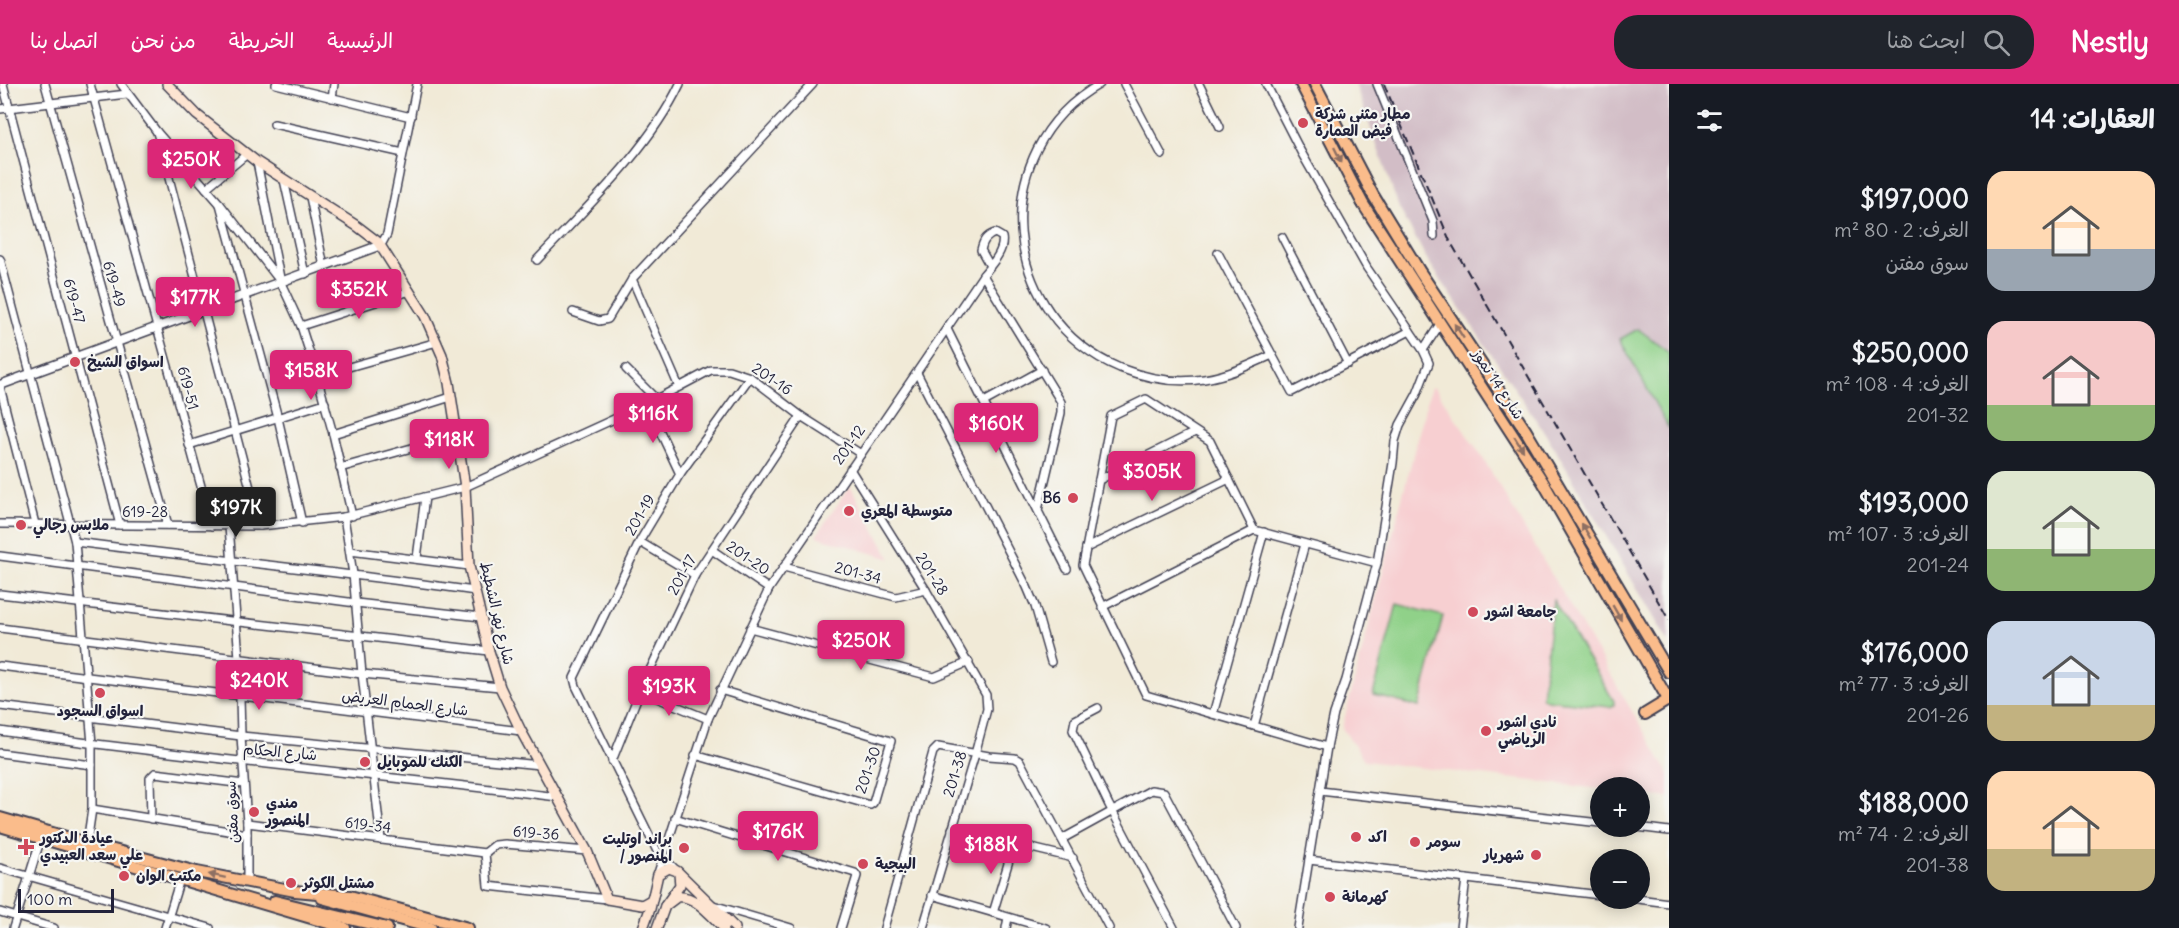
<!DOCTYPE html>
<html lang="ar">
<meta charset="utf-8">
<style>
body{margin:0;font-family:Delius,"Playpen Sans Arabic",sans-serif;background:#20242c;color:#f1f3f6;direction:rtl;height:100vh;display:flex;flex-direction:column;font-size:22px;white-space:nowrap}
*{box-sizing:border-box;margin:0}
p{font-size:20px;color:#9ea1a6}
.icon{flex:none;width:33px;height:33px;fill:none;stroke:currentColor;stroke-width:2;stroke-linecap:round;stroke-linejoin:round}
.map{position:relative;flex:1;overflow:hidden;direction:ltr}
.side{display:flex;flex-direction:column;background:#171b24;width:510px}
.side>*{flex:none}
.tools{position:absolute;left:1590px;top:693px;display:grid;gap:12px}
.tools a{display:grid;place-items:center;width:60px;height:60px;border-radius:50%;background:#171b24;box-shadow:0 3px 15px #0003;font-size:30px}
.scale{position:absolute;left:18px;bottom:15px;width:96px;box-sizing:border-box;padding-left:6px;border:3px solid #22223b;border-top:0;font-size:16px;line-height:21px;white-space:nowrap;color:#22223b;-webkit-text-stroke:4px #f6f6f2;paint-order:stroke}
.price{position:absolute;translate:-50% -51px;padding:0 14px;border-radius:6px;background:#db2777;color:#fff;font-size:20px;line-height:39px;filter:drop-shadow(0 2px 3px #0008)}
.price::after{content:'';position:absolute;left:50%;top:36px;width:18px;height:14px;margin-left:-9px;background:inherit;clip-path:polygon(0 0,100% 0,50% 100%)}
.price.current{background:#222;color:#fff}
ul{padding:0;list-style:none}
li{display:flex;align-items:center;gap:18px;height:150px;padding:0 24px}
li span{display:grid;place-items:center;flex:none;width:168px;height:120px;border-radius:18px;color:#555}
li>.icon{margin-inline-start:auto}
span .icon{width:72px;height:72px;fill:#fffc;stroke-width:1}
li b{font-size:26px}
h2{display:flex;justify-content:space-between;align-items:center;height:72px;padding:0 24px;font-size:26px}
header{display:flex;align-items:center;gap:36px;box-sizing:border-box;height:84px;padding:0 30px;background:#db2777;color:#fff}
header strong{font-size:28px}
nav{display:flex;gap:33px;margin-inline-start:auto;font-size:21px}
.search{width:420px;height:54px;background:#20242c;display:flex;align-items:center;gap:15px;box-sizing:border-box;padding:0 21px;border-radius:24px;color:#9ea1a6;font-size:22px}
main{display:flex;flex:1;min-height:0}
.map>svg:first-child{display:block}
</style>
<header>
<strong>Nestly</strong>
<div class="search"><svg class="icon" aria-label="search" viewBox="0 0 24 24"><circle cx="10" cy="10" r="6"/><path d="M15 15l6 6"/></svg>ابحث هنا</div>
<nav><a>الرئيسية</a><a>الخريطة</a><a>من نحن</a><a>اتصل بنا</a></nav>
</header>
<main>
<section class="side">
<h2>العقارات: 14<svg class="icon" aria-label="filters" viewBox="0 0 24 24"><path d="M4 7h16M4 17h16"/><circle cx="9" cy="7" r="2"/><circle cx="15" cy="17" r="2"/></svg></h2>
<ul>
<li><span style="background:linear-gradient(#ffd9b3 65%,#9aa5b1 0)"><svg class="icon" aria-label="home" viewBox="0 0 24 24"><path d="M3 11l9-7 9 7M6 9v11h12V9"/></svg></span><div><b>$197,000</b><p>الغرف: 2 · 80 m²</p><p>سوق مفتن</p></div></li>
<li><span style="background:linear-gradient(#f6c9c9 70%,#8fb573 0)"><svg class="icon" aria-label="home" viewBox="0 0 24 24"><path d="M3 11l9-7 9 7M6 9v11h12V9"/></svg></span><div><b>$250,000</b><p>الغرف: 4 · 108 m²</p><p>201-32</p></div></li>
<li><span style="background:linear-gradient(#dfe7d0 65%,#8fb573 0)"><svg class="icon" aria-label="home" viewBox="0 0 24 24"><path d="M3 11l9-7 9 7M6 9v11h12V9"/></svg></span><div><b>$193,000</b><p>الغرف: 3 · 107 m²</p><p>201-24</p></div></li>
<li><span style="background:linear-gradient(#c9d6e8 70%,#c2b280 0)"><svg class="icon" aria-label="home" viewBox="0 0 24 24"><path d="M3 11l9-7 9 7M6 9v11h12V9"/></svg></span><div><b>$176,000</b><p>الغرف: 3 · 77 m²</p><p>201-26</p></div></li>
<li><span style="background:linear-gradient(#ffd9b3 65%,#c2b280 0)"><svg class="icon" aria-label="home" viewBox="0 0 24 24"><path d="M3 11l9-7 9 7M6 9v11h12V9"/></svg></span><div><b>$188,000</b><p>الغرف: 2 · 74 m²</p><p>201-38</p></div></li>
</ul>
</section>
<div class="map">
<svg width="1669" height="844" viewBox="0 0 1669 844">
<rect width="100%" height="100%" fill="#f6f6f2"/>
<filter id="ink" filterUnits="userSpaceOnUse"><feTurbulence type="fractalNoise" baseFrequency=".0167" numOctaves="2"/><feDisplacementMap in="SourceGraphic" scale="12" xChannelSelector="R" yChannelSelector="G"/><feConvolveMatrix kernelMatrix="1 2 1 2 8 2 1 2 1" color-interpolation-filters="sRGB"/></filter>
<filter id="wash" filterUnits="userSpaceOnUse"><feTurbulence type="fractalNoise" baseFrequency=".008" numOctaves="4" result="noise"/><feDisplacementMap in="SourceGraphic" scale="24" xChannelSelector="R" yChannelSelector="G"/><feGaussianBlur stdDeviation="1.35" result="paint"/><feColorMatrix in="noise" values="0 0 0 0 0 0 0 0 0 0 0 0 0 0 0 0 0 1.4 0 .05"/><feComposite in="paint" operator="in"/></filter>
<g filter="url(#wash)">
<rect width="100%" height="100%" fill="#f1ead7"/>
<g fill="#f7cfd1">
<polygon points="1431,303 1435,304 1484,376 1669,690 1669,714 1640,710 1640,704 1600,704 1600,705 1365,677 1342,644"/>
<polygon points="850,402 891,475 816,452"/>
</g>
<polygon fill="#d2bdc6" points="1355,0 1669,0 1669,268 1638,245 1631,276 1669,345 1669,559 1549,355 1428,177 1399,124"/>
<g fill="#90d189" stroke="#597a62" stroke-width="1.5">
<polygon points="1638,245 1669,268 1669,345 1620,255"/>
<polygon points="1553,516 1614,617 1614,621 1610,623 1547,616 1542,613"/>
<polygon points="1397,520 1443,532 1419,623 1373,611"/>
</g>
</g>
<g filter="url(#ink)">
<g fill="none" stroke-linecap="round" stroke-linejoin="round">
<g stroke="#414052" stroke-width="10">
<g id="minor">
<polyline points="3,0 120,441"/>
<polyline points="45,0 168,441"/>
<polyline points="90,0 212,442"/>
<polyline points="121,0 157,48 220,120 280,197"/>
<polyline points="276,0 411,33"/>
<path d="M1100,0C984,66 999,233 1120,284C1146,294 1176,300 1204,295C1229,291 1250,281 1272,271"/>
<polyline points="1124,0 1162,71"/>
<polyline points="1199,0 1220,43"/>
<polyline points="1266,0 1301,68 1367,184 1423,266 1429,279 1417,310 1400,341 1395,357 1393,379 1377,479 1346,596 1334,630 1327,663 1298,844"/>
<polyline points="1377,0 1433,137 1434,152"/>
<polyline points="332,14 334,0"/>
<polyline points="0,25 127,10"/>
<polyline points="274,40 403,69"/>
<polyline points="157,48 260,442"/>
<polyline points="257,78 281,199 301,242 317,292 333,350 352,432"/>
<polyline points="284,96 305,190"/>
<polyline points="206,104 247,70"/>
<polyline points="310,113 324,183"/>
<polyline points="220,120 278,334 302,439"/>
<polyline points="1282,153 1348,280"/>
<polyline points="381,161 387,150 417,0"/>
<polyline points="1218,169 1292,308 1410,247"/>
<polyline points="0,175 75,458 92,660 92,725 87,759"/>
<path d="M537,176C587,123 649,65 680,0"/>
<path d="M983,191C991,181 1005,167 1002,153L995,149C986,152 983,157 981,166L990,182"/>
<polyline points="573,228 599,237 608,235 632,195"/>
<polyline points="301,242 410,207"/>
<polyline points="947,245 1067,485"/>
<polyline points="1423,266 1440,240"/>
<polyline points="626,285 656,315"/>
<polyline points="917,289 1027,503 1035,522 1051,578"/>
<polyline points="317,292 437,258"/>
<polyline points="0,303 35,440"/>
<polyline points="679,303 632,195 813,0"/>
<polyline points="984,318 1042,286"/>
<polyline points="647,320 680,390"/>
<polyline points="333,350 451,313"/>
<polyline points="189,361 325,319"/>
<polyline points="340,384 458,351"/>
<polyline points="850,385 926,506 986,611 987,625 975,670 923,844"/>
<polyline points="1099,396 1195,348"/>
<polyline points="344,433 353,490 362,590 381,756"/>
<polyline points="0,440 260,442 344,433 465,403 647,320 711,286 729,286 750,293 801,332 861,370"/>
<polyline points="229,442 239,574 241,652 247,739 247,798"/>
<polyline points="1254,446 1210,357 1146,315 1111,332 1083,481 1146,611 1327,663"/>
<path d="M75,458C208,475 342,488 475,507"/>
<polyline points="640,458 695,491"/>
<polyline points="1086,464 1229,395"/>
<polyline points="712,466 769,505"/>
<polyline points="350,467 469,482"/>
<polyline points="0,472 356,519 481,533"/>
<polyline points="417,474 425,413"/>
<polyline points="784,483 896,513 926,506"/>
<polyline points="0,510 489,567"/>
<polyline points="1102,523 1254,446 1377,479"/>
<polyline points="0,544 362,590 500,603"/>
<polyline points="750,544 934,593 969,578"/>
<polyline points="0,582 521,647"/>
<polyline points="640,607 708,635"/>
<polyline points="0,622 241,652 540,681"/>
<polyline points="1098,624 1075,636 1073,646 1109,721 1174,844"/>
<polyline points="1213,630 1264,448"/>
<polyline points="1254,642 1305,460"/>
<path d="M0,647C186,674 372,690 558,713"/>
<polyline points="0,669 92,681"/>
<polyline points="695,671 870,721 873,719 891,657 720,606"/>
<polyline points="612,677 640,607 695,491 801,332"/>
<polyline points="1320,707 1600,739"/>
<polyline points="92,725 247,750"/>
<polyline points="675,734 855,789 857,792 841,844"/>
<polyline points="151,735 150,694 155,689 244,700"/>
<polyline points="247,739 485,769"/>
<polyline points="1629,742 1669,747"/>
<polyline points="952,745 1073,774"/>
<polyline points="1062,755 1151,706 1164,708 1236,844"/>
<polyline points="485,769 488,802 607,815"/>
<polyline points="485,769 495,761 505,760 587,767"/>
<polyline points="1309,776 1600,811"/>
<polyline points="0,784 210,844"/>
<polyline points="675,785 657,767 576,602 574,594 641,455 680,390 750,293"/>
<polyline points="657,792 708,635 769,505 983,191 1061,318 1061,329 1038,426"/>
<polyline points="932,811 1046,844"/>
<polyline points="1630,814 1669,819"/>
<polyline points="713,821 791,844"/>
<polyline points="0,828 54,844"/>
<polyline points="993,829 1014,760"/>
<polyline points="13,844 41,754"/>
<polyline points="165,844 180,795"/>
<polyline points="884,844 933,668 938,663 989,672 1015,674 1020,677 1109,844"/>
<polyline points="1006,844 1008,834"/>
<polyline points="1460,844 1466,795"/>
</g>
</g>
<g stroke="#414052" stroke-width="11">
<polyline id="tertiary" points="0,301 381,161"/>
</g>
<g stroke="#414052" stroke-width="12">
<g id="secondary">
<polyline points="167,0 197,31 257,78 357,142 378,158 425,232 442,271 449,299 465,403 469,482 489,567 500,603 521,647 587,767 607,815 642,821 651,816 654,809"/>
<path d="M665,822L677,813C696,811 711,832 724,844"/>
<polyline points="643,844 650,825 658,790 669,784 677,787 735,844"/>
<polyline points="657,844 665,822 680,801 679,790"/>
</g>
</g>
<g stroke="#414052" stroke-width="14">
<g id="primary">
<polyline points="1301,0 1363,120 1543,398 1669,617"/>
<polyline points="1315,0 1373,111 1420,188 1526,347 1669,588"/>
<polyline points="1645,630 1668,616"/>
<polyline points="0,734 87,759 197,788 295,807 350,812 468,844"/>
<polyline points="0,742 345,844"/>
<polyline points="322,814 431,844"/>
<polyline points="275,817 387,844"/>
</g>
</g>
<use href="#minor" stroke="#fff" stroke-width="7"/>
<use href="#tertiary" stroke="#fff" stroke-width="8"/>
<use href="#secondary" stroke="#fde4d1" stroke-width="9"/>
<use href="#primary" stroke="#fabc8b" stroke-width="10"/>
<polyline stroke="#22223b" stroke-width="2" stroke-dasharray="9 4.5" stroke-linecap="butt" points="1384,0 1450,157 1669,536"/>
</g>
<defs><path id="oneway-solid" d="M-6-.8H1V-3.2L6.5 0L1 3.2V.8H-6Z" transform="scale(1.5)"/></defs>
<g fill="#8e6f63">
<use href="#oneway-solid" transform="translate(1338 71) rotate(64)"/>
<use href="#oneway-solid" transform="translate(1459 247) rotate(-123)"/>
<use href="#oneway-solid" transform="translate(1519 360) rotate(58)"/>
<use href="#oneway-solid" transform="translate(1586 447) rotate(-121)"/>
<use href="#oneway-solid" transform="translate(1617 529) rotate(60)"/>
<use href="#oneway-solid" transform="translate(217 792) rotate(-168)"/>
</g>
</g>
<g fill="#d1495b" stroke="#f6f6f2" stroke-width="2">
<circle cx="1303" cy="39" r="6"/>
<circle cx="75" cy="278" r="6"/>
<circle cx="1073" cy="414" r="6"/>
<circle cx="849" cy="427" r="6"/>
<circle cx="21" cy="441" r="6"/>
<circle cx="1473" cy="528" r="6"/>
<circle cx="100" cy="609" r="6"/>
<circle cx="1486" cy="647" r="6"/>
<circle cx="365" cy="678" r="6"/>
<circle cx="254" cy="728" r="6"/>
<circle cx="1356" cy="753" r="6"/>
<circle cx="1415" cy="758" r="6"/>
<path d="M23 754h6v6h6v6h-6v6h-6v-6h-6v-6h6z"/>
<circle cx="684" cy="764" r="6"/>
<circle cx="1536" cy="771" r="6"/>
<circle cx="863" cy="780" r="6"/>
<circle cx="124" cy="792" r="6"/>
<circle cx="291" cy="799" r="6"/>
<circle cx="1330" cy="813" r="6"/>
</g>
<g text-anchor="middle" stroke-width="4.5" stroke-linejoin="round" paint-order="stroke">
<g font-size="15" font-weight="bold" fill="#22223b" stroke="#f6f6f2" text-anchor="start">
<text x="1315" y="35">مطار مثنى شركة<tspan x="1315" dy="17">فيض العمارة</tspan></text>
<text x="87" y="283">اسواق الشيخ</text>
<text x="1061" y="419" text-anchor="end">B6</text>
<text x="861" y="432">متوسطة المعري</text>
<text x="33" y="446">ملابس رجالي</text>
<text x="1485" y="533">جامعة اشور</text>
<text x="100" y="632" text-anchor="middle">اسواق السجود</text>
<text x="1498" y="643">نادي اشور<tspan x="1498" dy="17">الرياضي</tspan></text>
<text x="377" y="683">الكنك للموبايل</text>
<text x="266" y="724">مندي<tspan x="266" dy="17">المنصور</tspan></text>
<text x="1368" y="758">اكد</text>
<text x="40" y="759">عيادة الدكتور<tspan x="40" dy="17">علي سعد العبيدي</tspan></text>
<text x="672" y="760" text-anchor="end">براند اوتليت<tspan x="672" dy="17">/ المنصور</tspan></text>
<text x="1427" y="763">سومر</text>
<text x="1524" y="776" text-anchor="end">شهريار</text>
<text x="875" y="785">البيجية</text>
<text x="136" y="797">مكتب الوان</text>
<text x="303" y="804">مشتل الكوثر</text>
<text x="1342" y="818">كهرمانة</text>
</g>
<g font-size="15" fill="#22223b" stroke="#f6f6f2">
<text transform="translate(114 200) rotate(74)" y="5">619-49</text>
<text transform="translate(74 217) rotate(75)" y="5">619-47</text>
<text transform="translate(772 295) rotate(34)" y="5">201-16</text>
<text transform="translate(1498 300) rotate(57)" y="5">شارع 14 تموز</text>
<text transform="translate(188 304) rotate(75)" y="5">619-51</text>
<text transform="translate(849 361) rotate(-55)" y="5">201-12</text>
<text x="145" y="433">619-28</text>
<text transform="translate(640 431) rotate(-60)" y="5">201-19</text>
<text transform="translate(748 474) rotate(34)" y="5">201-20</text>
<text transform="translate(858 489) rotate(15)" y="5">201-34</text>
<text transform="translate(932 490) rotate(58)" y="5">201-28</text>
<text transform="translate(682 491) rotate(-61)" y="5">201-17</text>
<text transform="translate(497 529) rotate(77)" y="5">شارع نهر الشطيط</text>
<text transform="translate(405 619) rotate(7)" y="5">شارع الحمام العريض</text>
<text transform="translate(280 668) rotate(5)" y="5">شارع الحكام</text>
<text transform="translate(868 686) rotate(-71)" y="5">201-30</text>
<text transform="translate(955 690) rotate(-73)" y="5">201-38</text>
<text transform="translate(232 728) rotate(-93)" y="5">سوق مفتن</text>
<text transform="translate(368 741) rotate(7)" y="5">619-34</text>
<text transform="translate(536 749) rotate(4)" y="5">619-36</text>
</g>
</g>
</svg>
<div class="tools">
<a>+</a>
<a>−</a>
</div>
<div class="scale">100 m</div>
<b class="price" style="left:191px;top:106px">$250K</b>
<b class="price" style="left:359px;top:236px">$352K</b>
<b class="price" style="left:195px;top:244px">$177K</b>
<b class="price" style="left:311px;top:317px">$158K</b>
<b class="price" style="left:653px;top:360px">$116K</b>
<b class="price" style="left:996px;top:370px">$160K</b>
<b class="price" style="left:449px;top:386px">$118K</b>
<b class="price" style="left:1152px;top:418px">$305K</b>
<b class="price current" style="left:236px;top:454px">$197K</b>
<b class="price" style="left:861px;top:587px">$250K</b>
<b class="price" style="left:259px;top:627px">$240K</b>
<b class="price" style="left:669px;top:633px">$193K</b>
<b class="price" style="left:778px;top:778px">$176K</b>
<b class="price" style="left:991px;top:791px">$188K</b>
</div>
</main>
